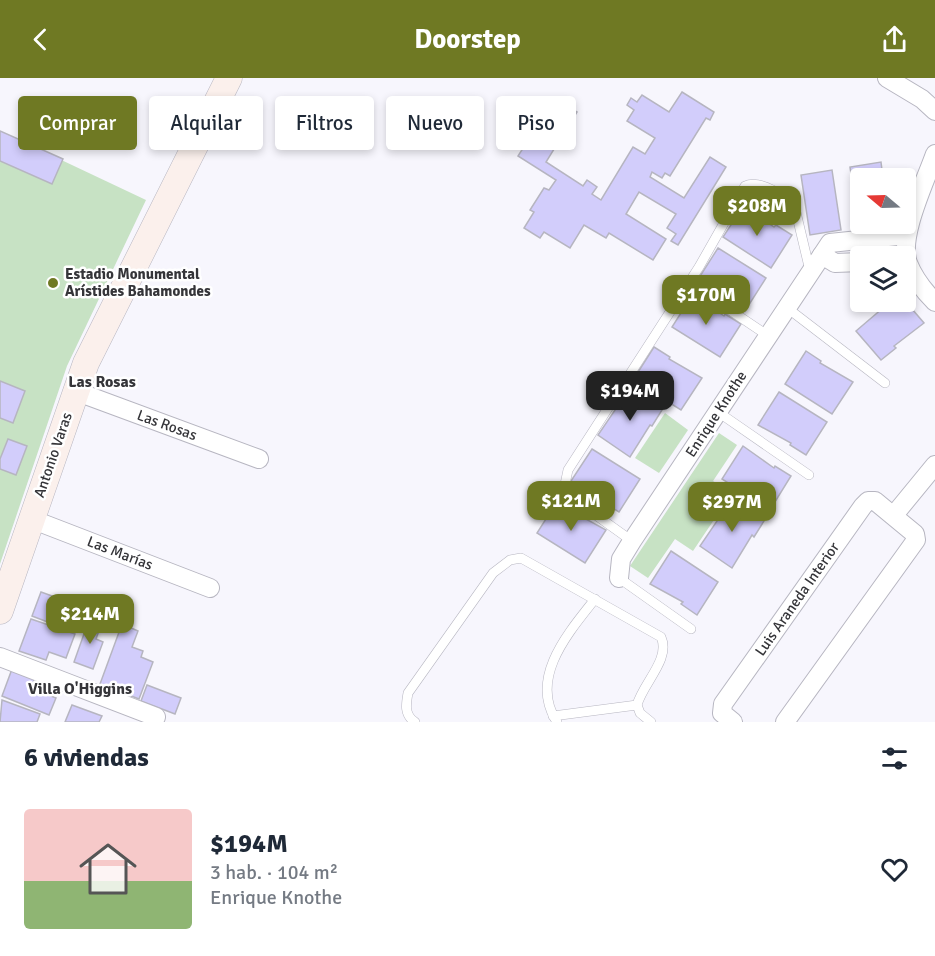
<!DOCTYPE html>
<html lang="es">
<meta charset="utf-8">
<style>
body{margin:0;font-family:Signika,sans-serif;background:#f6f6f7;color:#1f2937;height:100vh;display:flex;flex-direction:column;font-size:22px;white-space:nowrap}
*{box-sizing:border-box;margin:0}
p{font-size:20px;color:#747a83}
.icon{flex:none;width:33px;height:33px;fill:none;stroke:currentColor;stroke-width:2;stroke-linecap:round;stroke-linejoin:round}
.map{position:relative;height:644px;overflow:hidden}
.details{display:flex;flex-direction:column;background:#fff;flex:1}
.details>*{flex:none}
.hud{position:absolute;left:18px;top:18px;width:600px;height:54px;display:flex;gap:12px}
.needle{width:39px;rotate:289deg}
.buttons{position:absolute;left:850px;top:90px;display:grid;gap:12px}
.buttons a{display:grid;place-items:center;width:66px;height:66px;border-radius:6px;background:#fff;box-shadow:0 3px 9px #0003;font-size:30px}
.price{position:absolute;translate:-50% -51px;padding:0 14px;border-radius:12px;background:#6f7923;color:#fff;font-size:20px;line-height:39px;filter:drop-shadow(0 2px 3px #0008)}
.price::after{content:'';position:absolute;left:50%;top:36px;width:18px;height:14px;margin-left:-9px;background:inherit;clip-path:polygon(0 0,100% 0,50% 100%)}
.price.active{background:#222;color:#fff}
ul{padding:0;list-style:none}
li{display:flex;align-items:center;gap:18px;height:150px;padding:0 24px}
li+li{border-top:2px solid #e0e1e3}
li span{display:grid;place-items:center;flex:none;width:168px;height:120px;border-radius:6px;color:#555}
li>.icon{margin-inline-start:auto}
span .icon{width:72px;height:72px;fill:#fffc;stroke-width:1}
li b{font-size:26px}
h2{display:flex;justify-content:space-between;align-items:center;height:72px;padding:0 24px;font-size:26px}
.pill{padding:0 21px;border-radius:6px;background:#fff;box-shadow:0 3px 9px #0003;font-size:21px;line-height:54px}
.pill.active{background:#6f7923;color:#fff}
header{display:flex;justify-content:space-between;align-items:center;height:78px;padding:0 24px;background:#6f7923;color:#fff;font-size:27px;font-weight:700}
.map>svg:first-child{display:block}
</style>
<header><svg class="icon" aria-label="back" viewBox="0 0 24 24"><path d="M15 5l-7 7 7 7"/></svg>Doorstep<svg class="icon" aria-label="share" viewBox="0 0 24 24"><path d="M12 15V3M7 8l5-5 5 5M5 13v7h14v-7"/></svg></header>
<div class="map">
<svg width="935" height="644" viewBox="0 0 935 644">
<rect width="100%" height="100%" fill="#f7f6fd"/>
<g fill="#c7e2c4">
<polygon points="0,53 146,122 67,288 0,486"/>
<polygon points="665,335 688,352 659,395 635,380"/>
<polygon points="719,355 737,367 713,403 732,415 693,473 675,461 648,500 630,488"/>
</g>
<g fill="#d2cdfb" stroke="#b6b5c0" stroke-width="1.5">
<polygon points="682,14 714,34 710,42 706,40 670,98 665,95 662,100 652,94 650,99 684,120 710,79 726,89 678,167 671,163 676,156 667,150 676,136 639,114 626,136 666,161 653,182 609,155 606,160 584,147 570,170 544,154 540,160 524,150 534,134 530,132 544,110 549,112 556,102 518,78 527,64 530,67 558,22 577,34 546,84 583,108 587,102 597,109 592,116 601,122 633,69 645,76 655,60 627,43 634,32 627,27 631,20 637,24 642,17 669,34"/>
<polygon points="0,53 63,81 52,106 0,83"/>
<polygon points="881,84 883,100 861,100 861,146 884,146 859,149 850,89"/>
<polygon points="832,92 841,152 810,157 801,97"/>
<polygon points="744,127 774,149 776,147 792,157 771,190 723,159"/>
<polygon points="718,170 766,200 745,233 729,223 730,221 697,203"/>
<polygon points="693,216 724,238 725,236 741,246 720,279 672,249"/>
<polygon points="890,224 906,224 924,245 894,268 896,270 881,282 856,253"/>
<polygon points="654,269 670,279 669,281 702,300 681,332 633,302"/>
<polygon points="806,273 821,283 820,285 853,304 832,336 785,306"/>
<polygon points="0,303 25,313 13,345 0,340"/>
<polygon points="630,310 662,332 652,348 650,347 630,379 598,357"/>
<polygon points="779,314 827,344 806,377 790,367 791,365 758,347"/>
<polygon points="8,361 27,368 16,397 0,391 0,381"/>
<polygon points="743,368 774,390 775,388 791,398 770,432 722,401"/>
<polygon points="592,371 640,401 619,434 603,424 604,422 571,403"/>
<polygon points="732,421 764,443 754,459 752,457 732,490 700,468"/>
<polygon points="558,422 574,432 573,434 606,452 585,485 537,455"/>
<polygon points="671,473 718,504 697,537 681,526 683,524 650,506"/>
<polygon points="41,514 66,523 61,536 75,541 71,553 32,538"/>
<polygon points="90,539 102,544 96,561 103,564 93,591 74,584"/>
<polygon points="31,541 75,556 66,580 49,574 46,582 19,573"/>
<polygon points="122,546 138,553 132,569 143,573 141,579 153,584 139,621 100,606"/>
<polygon points="12,591 35,600 31,610 56,620 49,637 2,618"/>
<polygon points="147,607 181,620 175,636 141,623"/>
<polygon points="2,622 40,636 37,644 0,644"/>
<polygon points="72,627 102,638 99,644 65,644"/>
</g>
<g fill="none" stroke-linecap="round" stroke-linejoin="round">
<g stroke="#b7b6c1" stroke-width="10">
<g id="lane">
<polyline points="688,204 767,257"/>
<polyline points="786,229 885,305"/>
<polyline points="718,334 809,397"/>
<path d="M632,463L572,420L564,411L568,392L699,189L745,108C760,101 786,118 795,130L810,193"/>
<polyline points="619,500 691,551"/>
<polyline points="553,638 637,627"/>
<path d="M415,644C404,637 406,626 408,615L493,495L510,482L521,480L661,559C671,581 643,605 637,627L640,635L651,644"/>
<path d="M557,644C528,600 569,554 595,521"/>
</g>
</g>
<g stroke="#b7b6c1" stroke-width="20">
<g id="street">
<polyline points="887,0 922,21 935,33"/>
<path d="M935,76C926,102 898,159 908,185C914,200 924,213 935,224"/>
<polyline points="822,177 835,185 861,184"/>
<polyline points="75,313 259,381"/>
<polyline points="894,437 935,387"/>
<polyline points="31,441 210,510"/>
<polyline points="619,500 621,481 632,463 830,165 907,157"/>
<polyline points="0,579 156,639"/>
<polyline points="733,644 722,635 723,626 863,428 868,423 875,423 915,456 916,462 785,644"/>
</g>
</g>
<g stroke="#b7b6c1" stroke-width="27">
<polyline id="secondary" points="0,533 86,285 229,0"/>
</g>
<use href="#lane" stroke="#fff" stroke-width="9"/>
<use href="#street" stroke="#fff" stroke-width="18"/>
<use href="#secondary" stroke="#fbf0ec" stroke-width="26"/>
</g>
<circle fill="#6f7923" stroke="#fff" stroke-width="2" cx="53" cy="205" r="6"/>
<g text-anchor="middle" stroke-width="5" stroke-linejoin="round" paint-order="stroke">
<g font-size="15" font-weight="bold" fill="#353539" stroke="#fff" text-anchor="start">
<text x="65" y="201">Estadio Monumental<tspan x="65" dy="17">Arístides Bahamondes</tspan></text>
</g>
<g font-size="15" fill="#353539" stroke="#fff">
<text transform="translate(716 336) rotate(-57)" y="5">Enrique Knothe</text>
<text transform="translate(167 347) rotate(20)" y="5">Las Rosas</text>
<text transform="translate(53 377) rotate(-71)" y="5">Antonio Varas</text>
<text transform="translate(120 475) rotate(21)" y="5">Las Marías</text>
<text transform="translate(797 521) rotate(-55)" y="5">Luis Araneda Interior</text>
</g>
<g font-size="16" font-weight="bold" fill="#353539" stroke="#fff">
<text x="102" y="309">Las Rosas</text>
<text x="80" y="616">Villa O'Higgins</text>
</g>
</g>
</svg>
<div class="buttons">
<a><svg class="needle" viewBox="-14 -14 28 28"><path d="M0-13l5 13h-10z" fill="#e53935"/><path d="M0 13l5-13h-10z" fill="#747a83"/></svg></a>
<a><svg class="icon" aria-label="layers" viewBox="0 0 24 24"><path d="M12 4l9 5-9 5-9-5zM3 14l9 5 9-5"/></svg></a>
</div>
<b class="price" style="left:757px;top:159px">$208M</b>
<b class="price" style="left:706px;top:248px">$170M</b>
<b class="price active" style="left:630px;top:344px">$194M</b>
<b class="price" style="left:571px;top:454px">$121M</b>
<b class="price" style="left:732px;top:455px">$297M</b>
<b class="price" style="left:90px;top:567px">$214M</b>
<div class="hud">
<a class="pill active">Comprar</a>
<a class="pill">Alquilar</a>
<a class="pill">Filtros</a>
<a class="pill">Nuevo</a>
<a class="pill">Piso</a>
</div>
</div>
<section class="details">
<h2>6 viviendas<svg class="icon" aria-label="filters" viewBox="0 0 24 24"><path d="M4 7h16M4 17h16"/><circle cx="9" cy="7" r="2"/><circle cx="15" cy="17" r="2"/></svg></h2>
<ul>
<li><span style="background:linear-gradient(#f6c9c9 60%,#8fb573 0)"><svg class="icon" aria-label="home" viewBox="0 0 24 24"><path d="M3 11l9-7 9 7M6 9v11h12V9"/></svg></span><div><b>$194M</b><p>3 hab. · 104 m²</p><p>Enrique Knothe</p></div><svg class="icon" aria-label="heart" viewBox="0 0 24 24"><path d="M12 20l-8-8c-3-5 5-10 8-4 3-6 11-1 8 4z"/></svg></li>
</ul>
</section>
